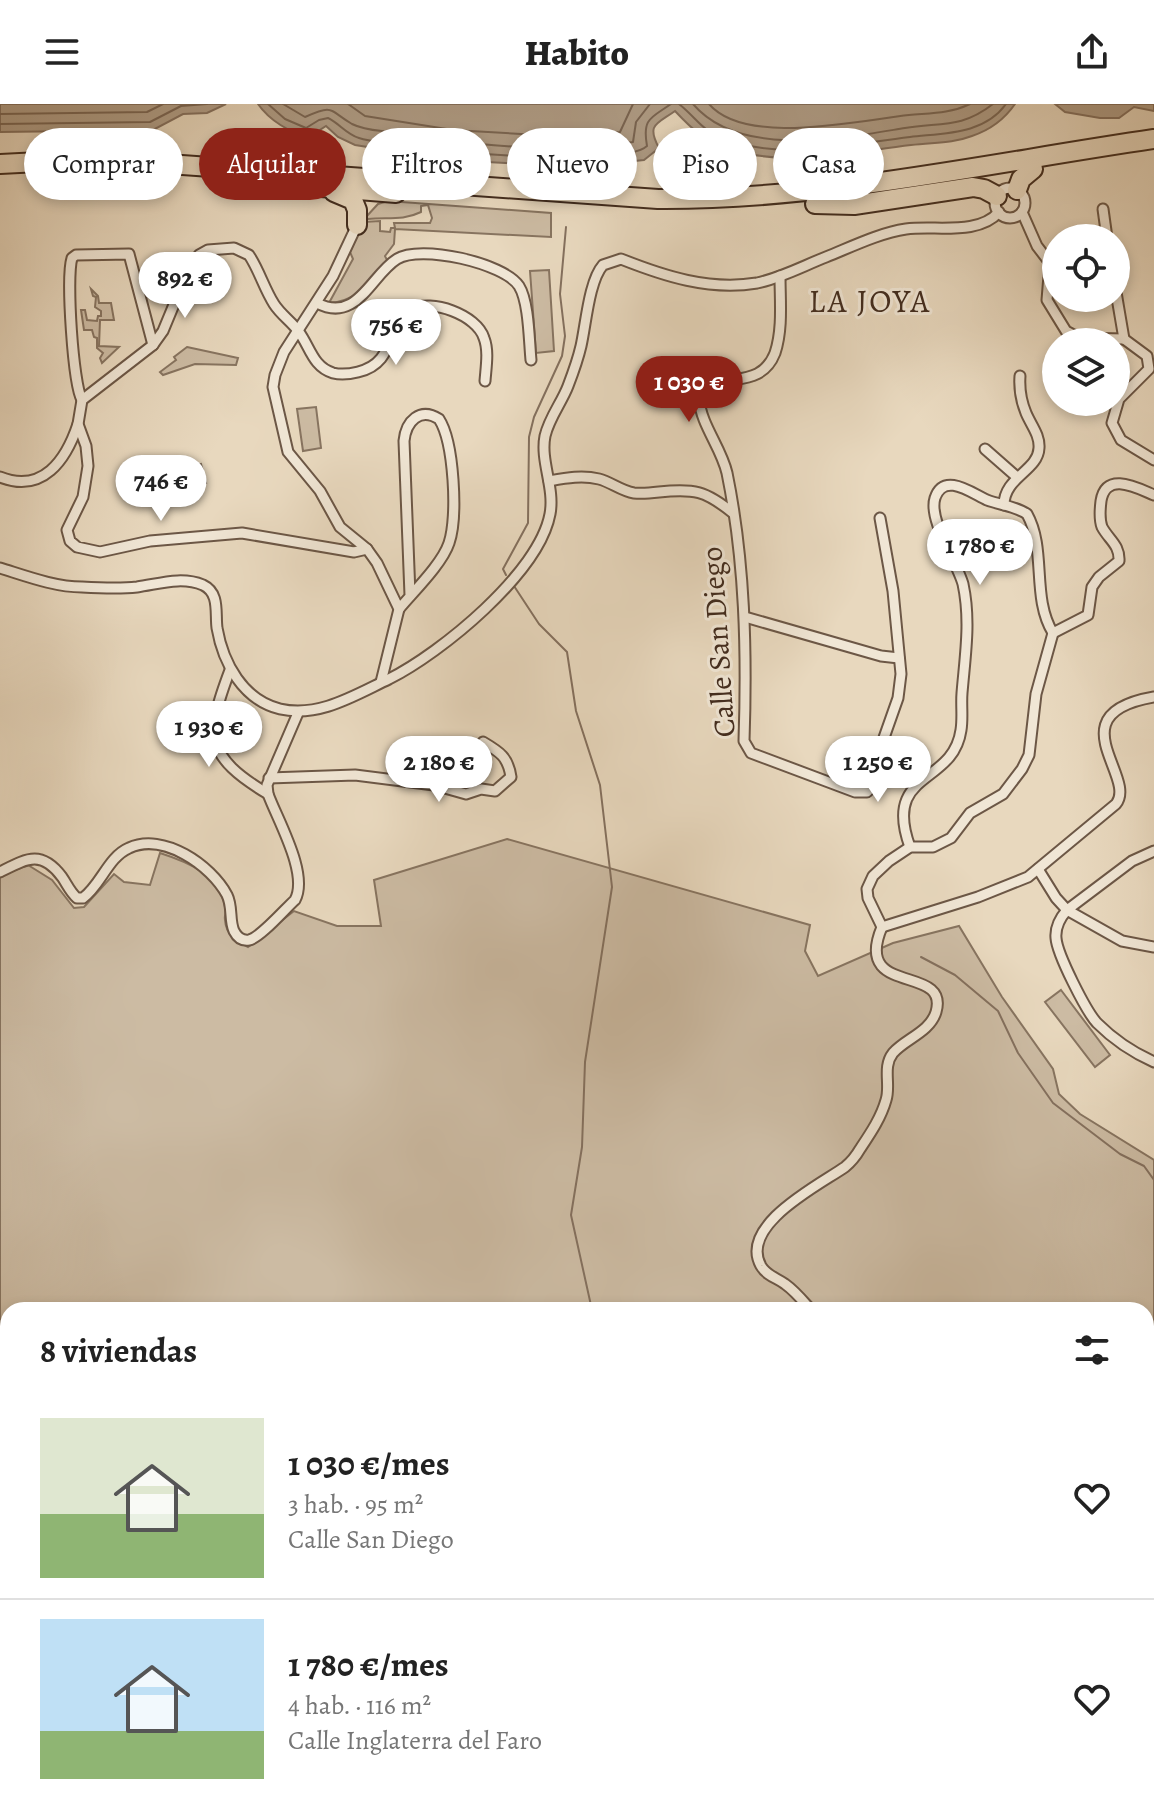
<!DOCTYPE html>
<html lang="es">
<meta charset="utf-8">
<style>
body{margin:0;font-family:Alegreya,serif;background:#f6f6f6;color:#222;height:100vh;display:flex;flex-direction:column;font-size:30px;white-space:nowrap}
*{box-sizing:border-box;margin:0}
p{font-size:26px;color:#767676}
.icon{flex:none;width:44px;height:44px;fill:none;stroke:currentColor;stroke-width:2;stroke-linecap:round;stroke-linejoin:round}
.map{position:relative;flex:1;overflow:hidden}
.side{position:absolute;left:0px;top:1198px;width:1154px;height:514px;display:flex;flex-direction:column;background:#fff;border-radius:24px 24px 0 0;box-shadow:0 4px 12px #0003}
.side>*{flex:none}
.top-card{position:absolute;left:24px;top:24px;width:1106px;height:72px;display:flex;gap:16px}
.controls{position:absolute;left:1042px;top:120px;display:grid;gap:16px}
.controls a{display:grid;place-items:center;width:88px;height:88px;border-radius:50%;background:#fff;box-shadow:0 4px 12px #0003;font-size:40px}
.price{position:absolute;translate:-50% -68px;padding:0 18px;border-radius:28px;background:#fff;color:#222;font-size:26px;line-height:52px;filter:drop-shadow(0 2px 4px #0008)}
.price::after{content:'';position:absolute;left:50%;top:48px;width:24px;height:18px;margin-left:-12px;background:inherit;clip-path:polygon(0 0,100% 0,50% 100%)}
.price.current{background:#8f2418;color:#fff}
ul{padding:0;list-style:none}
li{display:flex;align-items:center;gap:24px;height:200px;padding:0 40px}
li+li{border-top:2px solid #e0e0e0}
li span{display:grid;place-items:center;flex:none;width:224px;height:160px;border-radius:0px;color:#555}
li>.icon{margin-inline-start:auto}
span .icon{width:96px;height:96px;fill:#fffc;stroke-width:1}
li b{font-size:34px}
h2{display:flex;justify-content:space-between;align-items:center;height:96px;padding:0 40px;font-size:34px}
.pill{padding:0 28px;border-radius:36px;background:#fff;box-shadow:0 4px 12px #0003;font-size:28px;line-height:72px}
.pill.current{background:#8f2418;color:#fff}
header{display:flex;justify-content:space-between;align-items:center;height:104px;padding:0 40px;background:#fff;font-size:36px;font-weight:800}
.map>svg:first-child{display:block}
</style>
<header><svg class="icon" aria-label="menu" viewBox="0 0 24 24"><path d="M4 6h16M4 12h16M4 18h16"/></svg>Habito<svg class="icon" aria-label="share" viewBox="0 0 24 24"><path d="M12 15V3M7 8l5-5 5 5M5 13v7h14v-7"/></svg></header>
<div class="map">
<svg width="1154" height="1711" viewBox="0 0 1154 1711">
<rect width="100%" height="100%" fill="#e8d8be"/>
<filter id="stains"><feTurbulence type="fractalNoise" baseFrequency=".0025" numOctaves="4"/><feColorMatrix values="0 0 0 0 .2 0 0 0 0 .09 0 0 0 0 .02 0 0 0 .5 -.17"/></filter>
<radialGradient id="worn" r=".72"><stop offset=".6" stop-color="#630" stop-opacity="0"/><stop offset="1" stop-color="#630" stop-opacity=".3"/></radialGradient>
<g fill="#ccbba3" stroke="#877460" stroke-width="2">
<path d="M388,97L551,109V133L395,125L394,140L385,152L387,156C368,178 360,197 329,199L353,155L350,148L363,118L380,117V127L390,128L391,124H395L394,119H430L432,114L428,101L421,102V108C403,117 387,113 368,115L366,113L378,100Z"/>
<polygon points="549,166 554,247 536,249 530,167"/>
<polygon points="91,185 98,192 99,199 111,199 114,216 100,216 99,242 119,243 102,259 100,254 103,249 97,244 97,234 94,233 92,226 84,226 81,206 85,206 87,216 97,217 98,212 101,212 101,207 95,203 96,193 93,192"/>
<polygon points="187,243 238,254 236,261 195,260 163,271 160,268 176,256 174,253"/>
<polygon points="316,303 321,344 303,347 297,305"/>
<polygon points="201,360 206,379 166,389 161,370"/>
<path d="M507,735L810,821L805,847L818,872L893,839L959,822L1002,893L1053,965L1059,990L1080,1010L1154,1056V1525L1146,1527V1206H8V1704H710L711,1711H0V772L28,761L52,776L74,804L84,803L114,770L124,778L150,781L160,749C188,758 219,770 225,803C227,810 224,810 225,816C226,831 236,837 248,843L294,807L337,822H381L374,776Z"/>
<polygon points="1061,886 1110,951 1095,963 1045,898"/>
<polygon points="1146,1660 1154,1676 1154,1711 940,1711 934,1704 1146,1704"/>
</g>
<g fill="#b09e88" stroke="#84705e" stroke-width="2">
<polygon points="0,0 226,0 207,9 183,10 153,26 0,28"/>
<path d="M258,0H1015C1004,16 990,26 972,32C951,40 933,38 911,41C851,48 789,64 729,45C705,38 691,24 675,7C657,20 646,20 659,44L644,56L595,61H539L450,56L355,41L338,33L326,22L309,33C290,29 269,16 258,0Z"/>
<polygon points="1055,0 1154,0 1154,7 1134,3 1119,14 1100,14 1065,8"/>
</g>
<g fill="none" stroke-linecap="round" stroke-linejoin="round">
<g stroke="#796553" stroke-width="2">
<path d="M268,0L285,15L306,24L319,16L328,14C339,19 346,30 359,34C399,46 621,66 647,42C642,14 651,14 671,0"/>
<path d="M283,0L305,13C335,0 328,6 352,20C362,25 372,26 382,27C462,40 553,51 633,38L636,18L650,0"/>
<polyline points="348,0 365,12 453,26 539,31 620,28 633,0"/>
<path d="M679,0C700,17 702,29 733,38C792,55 851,40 910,33C943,29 984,31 1006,0"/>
<path d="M693,0C740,55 843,34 905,24C940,18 961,25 993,0"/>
<path d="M709,0C746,43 860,16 909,11C931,9 949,10 970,0"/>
<polyline points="0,10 147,8 163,0"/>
<polyline points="0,20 150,18 181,2 207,0"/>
</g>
<g stroke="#84705e" stroke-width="2">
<polyline points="573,79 573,60"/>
<polyline points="506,471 503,465 528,419 529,333 534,313 562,252 565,232 560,190 566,123"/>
<polyline points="514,482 539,520 567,548 576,607 600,681 612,783 585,958 582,1043 571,1111 592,1206"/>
<polyline points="921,853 955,871 998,907 1018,949 1053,999 1120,1050 1144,1062 1154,1076"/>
<polyline points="1146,1307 1154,1302"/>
</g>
<g stroke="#6c5746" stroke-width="13">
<g id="street">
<circle cx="1010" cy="99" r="15"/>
<polyline points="1103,105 1107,134"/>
<polyline points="1022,108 1037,142 1050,159 1047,196 1066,227 1079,234 1124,235 1147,252 1149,265 1119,295 1112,319 1121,336 1154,356"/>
<polyline points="357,121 333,172 284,248 275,271 273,283 288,348 320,387 340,423 367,445 377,459 399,505 381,578"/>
<path d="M780,172C780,197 783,225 775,249C759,290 715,263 699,295C701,321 721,343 727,369C745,457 747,548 744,637L751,649L855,688H867L871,684L880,645L898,594L901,570L893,487L880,414"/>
<polyline points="1116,188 1124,235"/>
<path d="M317,199C357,220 371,171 397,155C420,140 504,159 519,182C529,198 529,236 531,256"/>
<path d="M82,296C73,280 66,173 72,154L76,151L129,150L153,241"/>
<polyline points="985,345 1017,373"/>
<path d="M0,373C43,390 66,356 78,320"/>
<path d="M549,377C566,374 582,371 599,375C611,378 621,387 634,389C642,390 651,389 659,388C694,384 706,387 733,409"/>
<path d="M1004,401C1004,373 1038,367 1039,344C1040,331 1031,321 1026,309C1021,297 1019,286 1020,272"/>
<path d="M367,445L354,448L242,429L150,437L100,448L77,443L70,437L67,426L83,393L88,362L86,342L78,320L82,296L153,241L163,227L190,162L199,151L208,146L234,144L249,151C259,166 264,184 274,200C281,211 292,218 299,228C310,243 313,263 333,269C341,271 350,270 358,268C397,259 385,221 411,206C431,194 477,211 484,234C489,247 486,263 485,277"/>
<path d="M0,464C26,472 55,483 82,483C100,484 119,485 137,483C159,480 181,472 203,481C220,489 215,509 217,524C223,559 243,596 280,605C319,614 355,591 389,575C441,549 539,469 550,410C555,384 540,357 545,332C549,314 562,298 568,282C573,269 578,255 581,242C586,220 589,177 603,161L621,155C664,172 709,187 757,179C781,174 803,162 826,153C851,143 879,129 906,125C935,121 978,132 999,108"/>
<path d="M399,505C414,487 442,460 449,439C458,413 454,338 439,315C420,303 406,317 404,337L410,491"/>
<polyline points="745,513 881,552 899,554"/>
<path d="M1053,529L1088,511L1092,483L1099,473L1119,457C1120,441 1109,436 1102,423C1099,415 1100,405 1101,397C1106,367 1137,384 1154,391"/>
<path d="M230,566C205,632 205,652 268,690"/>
<path d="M269,674L355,671L434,681L466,690L481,685L495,687L511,673C508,653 500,648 483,638"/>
<path d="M910,743C882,666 953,682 961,626C963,614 961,601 962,589C965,552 971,517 963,480C957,458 928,416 935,394C944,367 973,390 987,396C1000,401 1015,402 1027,410C1047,446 1031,493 1053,529"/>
<polyline points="1154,747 1132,757 1067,806 1122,837 1154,843"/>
<path d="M1038,765L1056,794L1067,806C1060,814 1055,823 1056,834C1057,850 1086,907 1097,919C1113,935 1134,949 1154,958"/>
<path d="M0,768C26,755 41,745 62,773C67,780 70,788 77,794H83C101,781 108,753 129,744C163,728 211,761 227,791C233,803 229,816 234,827C237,833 242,837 249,836C260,834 285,805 295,796C309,770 278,717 268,690L267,681L298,609"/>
<path d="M882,823L978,793L1028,773L1116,700C1138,673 1055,610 1154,593"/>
<polyline points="882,823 868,794 867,785 873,772 889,757 910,743 933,743 951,734 970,709 1003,690 1022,665 1029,651 1036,590 1053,529"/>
<path d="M811,1206C803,1197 795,1187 785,1180C777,1174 767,1172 761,1162C738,1121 821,1080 845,1063C851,1058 856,1052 860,1045C870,1030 881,1014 886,996C891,981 882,963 893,949C905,935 930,928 936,908C950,859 852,894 882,823"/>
<polyline points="1146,1563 1154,1566"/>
<polyline points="922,1704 926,1711"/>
<polyline points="805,1711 807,1704"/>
</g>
</g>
<g stroke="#422c1e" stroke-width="22">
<g id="highway">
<path d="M0,60L98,55L658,95C825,96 989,59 1154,35"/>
<polyline points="258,78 396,89"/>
<polyline points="1017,86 1021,75 1033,65"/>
<polyline points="334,88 353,96 357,106 357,121"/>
<polyline points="815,100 854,101 973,83 984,85 997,92"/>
</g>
</g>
<use href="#street" stroke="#f0e6d5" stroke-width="9"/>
<use href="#highway" stroke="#e8d8be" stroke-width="18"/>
</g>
<g text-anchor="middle" stroke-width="6" stroke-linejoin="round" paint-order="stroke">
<g font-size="30" fill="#422c1e" stroke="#f0e6d5">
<text transform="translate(718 538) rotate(-94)" y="10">Calle San Diego</text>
</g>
<g font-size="32" letter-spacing="2" fill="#422c1e" stroke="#f0e6d5">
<text x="870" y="208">LA JOYA</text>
</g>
</g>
<rect width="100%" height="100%" filter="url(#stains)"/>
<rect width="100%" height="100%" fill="url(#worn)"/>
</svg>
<div class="controls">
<a><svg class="icon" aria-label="locate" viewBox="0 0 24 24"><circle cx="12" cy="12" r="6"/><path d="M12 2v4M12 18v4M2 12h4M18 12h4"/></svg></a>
<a><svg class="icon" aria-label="layers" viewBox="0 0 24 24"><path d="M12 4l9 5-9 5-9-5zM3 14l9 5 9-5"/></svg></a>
</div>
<b class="price" style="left:185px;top:216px">892 €</b>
<b class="price" style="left:396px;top:263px">756 €</b>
<b class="price current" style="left:689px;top:320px">1 030 €</b>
<b class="price" style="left:161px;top:419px">746 €</b>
<b class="price" style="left:980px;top:483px">1 780 €</b>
<b class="price" style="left:209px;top:665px">1 930 €</b>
<b class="price" style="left:439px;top:700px">2 180 €</b>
<b class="price" style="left:878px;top:700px">1 250 €</b>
<div class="top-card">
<a class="pill">Comprar</a>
<a class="pill current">Alquilar</a>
<a class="pill">Filtros</a>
<a class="pill">Nuevo</a>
<a class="pill">Piso</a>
<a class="pill">Casa</a>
</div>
<section class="side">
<h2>8 viviendas<svg class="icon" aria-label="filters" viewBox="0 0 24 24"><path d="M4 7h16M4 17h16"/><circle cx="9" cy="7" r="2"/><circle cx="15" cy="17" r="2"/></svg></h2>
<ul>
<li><span style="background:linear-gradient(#dfe7d0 60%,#8fb573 0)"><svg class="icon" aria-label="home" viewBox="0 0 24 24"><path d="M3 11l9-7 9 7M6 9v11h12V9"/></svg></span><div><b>1 030 €/mes</b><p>3 hab. · 95 m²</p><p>Calle San Diego</p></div><svg class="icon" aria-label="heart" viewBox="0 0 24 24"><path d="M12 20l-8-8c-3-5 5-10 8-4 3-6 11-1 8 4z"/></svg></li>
<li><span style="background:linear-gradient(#bfe0f5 70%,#8fb573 0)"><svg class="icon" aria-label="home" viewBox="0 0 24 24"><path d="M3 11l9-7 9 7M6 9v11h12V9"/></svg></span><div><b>1 780 €/mes</b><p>4 hab. · 116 m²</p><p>Calle Inglaterra del Faro</p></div><svg class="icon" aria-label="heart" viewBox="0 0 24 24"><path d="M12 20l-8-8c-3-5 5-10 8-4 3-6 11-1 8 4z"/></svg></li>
</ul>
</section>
</div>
